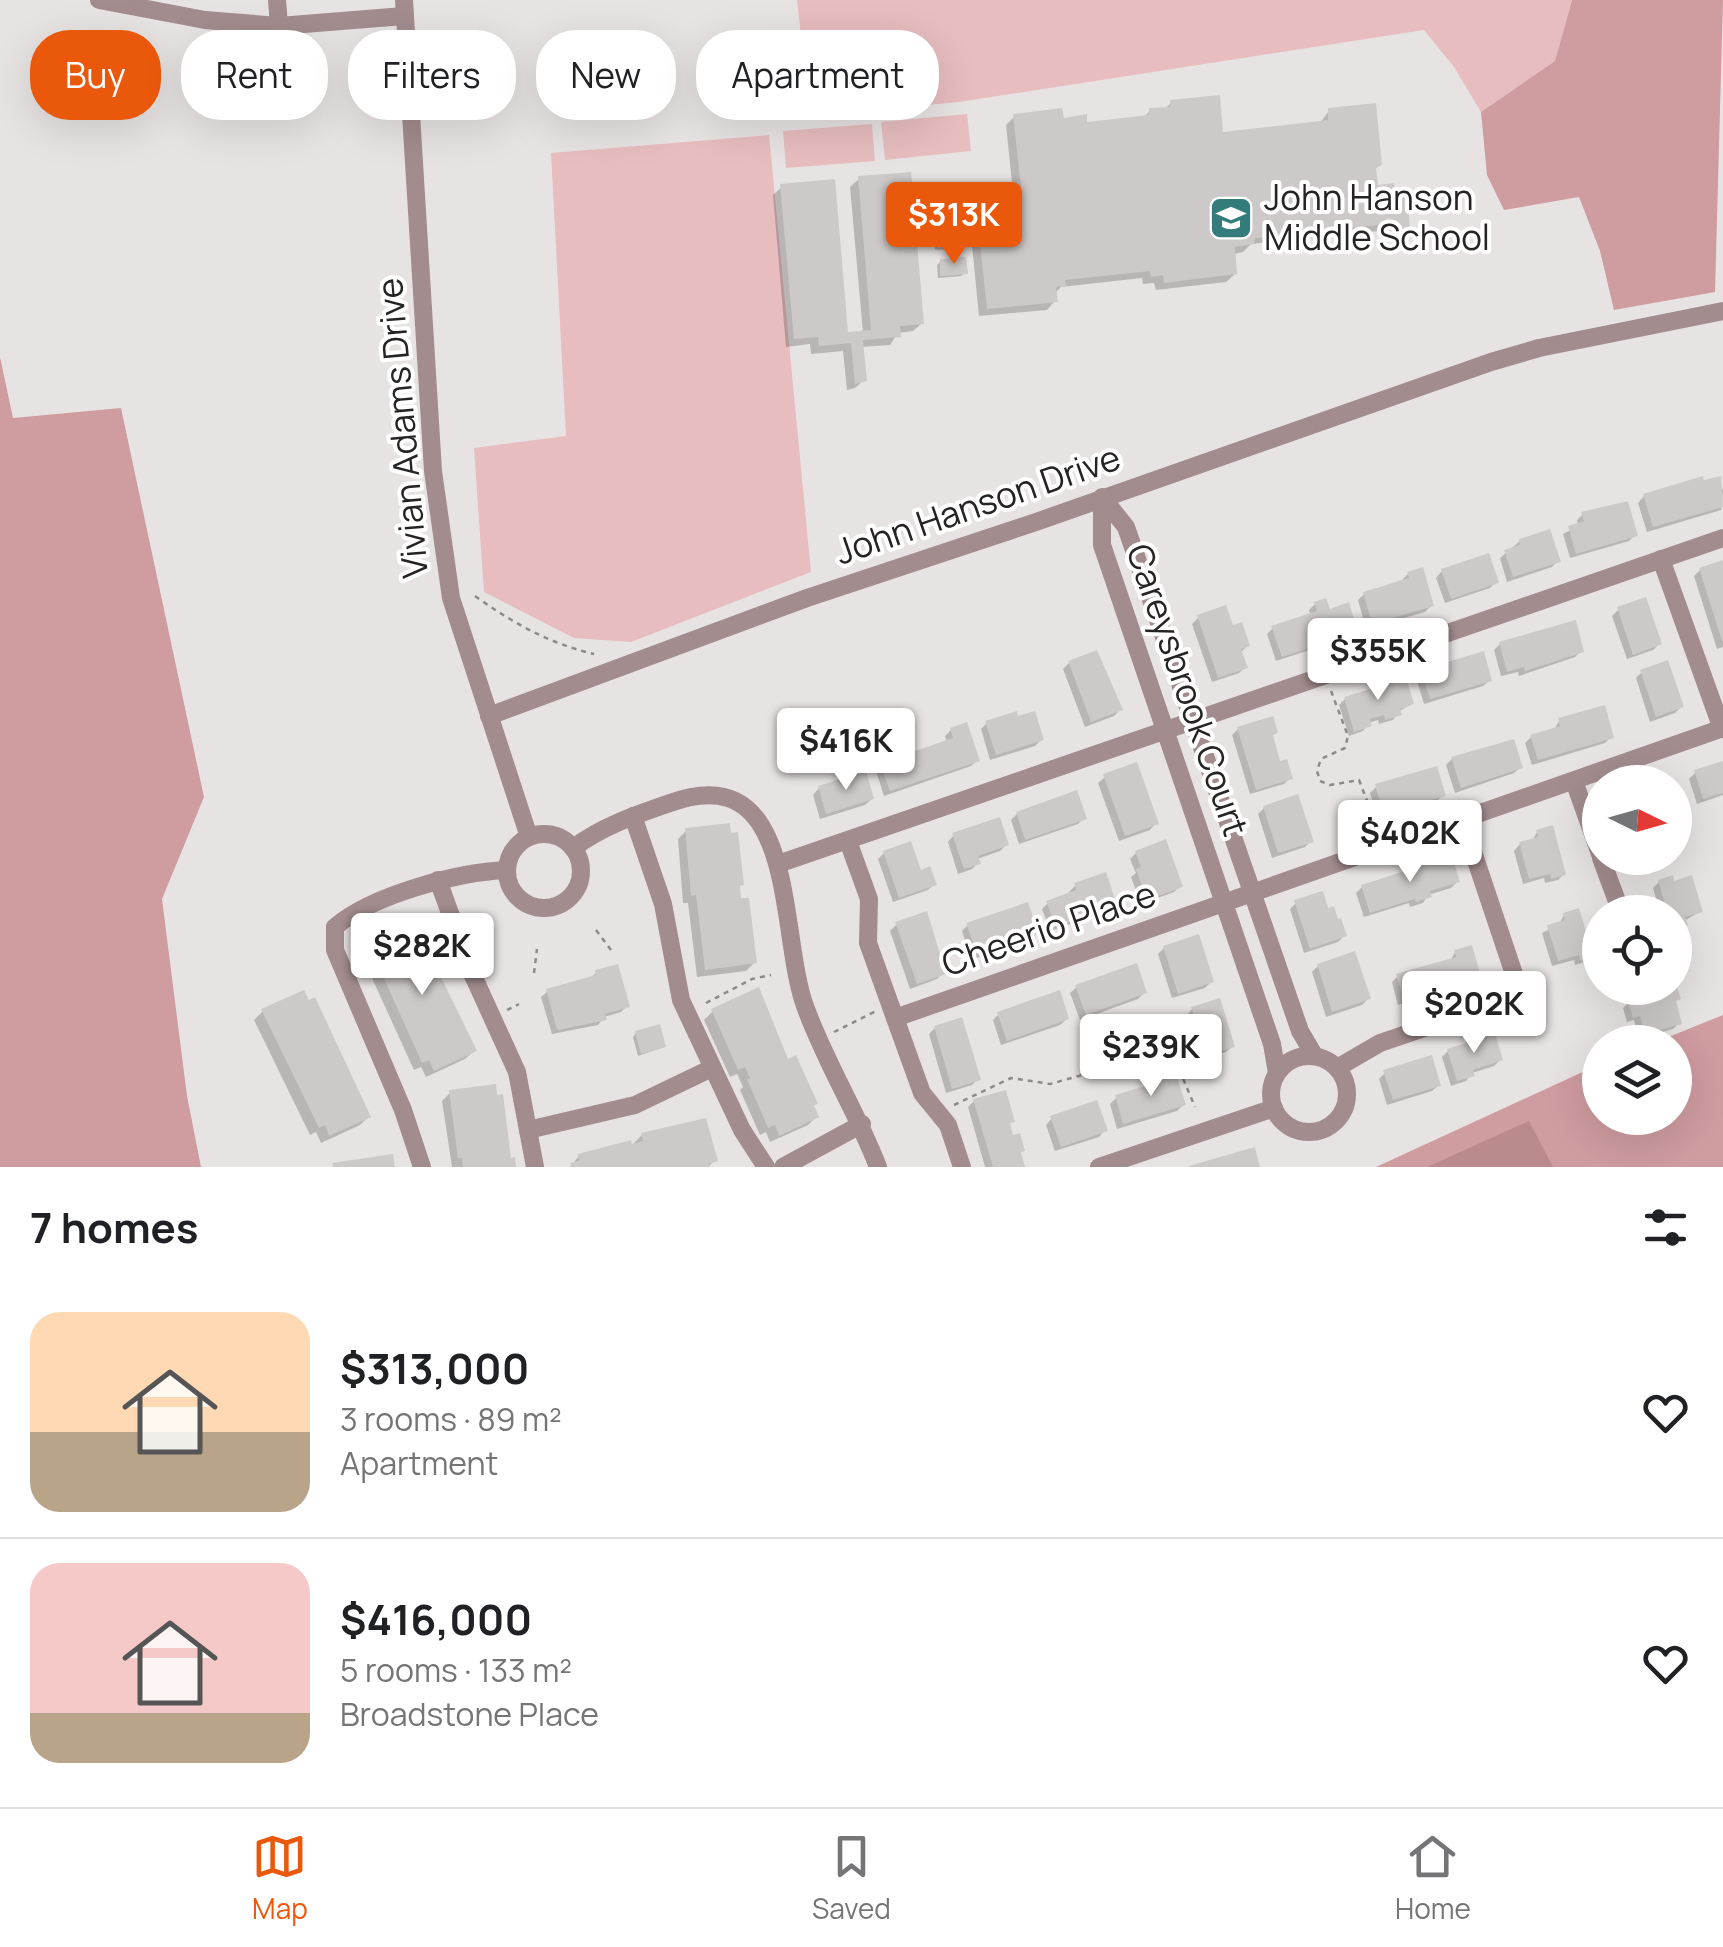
<!DOCTYPE html>
<meta charset="utf-8">
<style>
body{margin:0;font-family:Manrope,sans-serif;background:#f2f2f2;color:#202124;height:100vh;display:flex;flex-direction:column;font-size:38px;white-space:nowrap}
*{box-sizing:border-box;margin:0}
p{font-size:32px;color:#757577}
.icon{flex:none;width:55px;height:55px;fill:none;stroke:currentColor;stroke-width:2;stroke-linecap:round;stroke-linejoin:round}
.map{position:relative;height:1167px;overflow:hidden}
.side{display:flex;flex-direction:column;background:#fff;flex:1}
.side>*{flex:none}
.guide{position:absolute;left:30px;top:30px;width:1000px;height:90px;display:flex;gap:20px}
.needle{width:65px;rotate:95deg}
.fabs{position:absolute;left:1582px;top:765px;display:grid;gap:20px}
.fabs a{display:grid;place-items:center;width:110px;height:110px;border-radius:50%;background:#fff;box-shadow:0 10px 40px #0002;font-size:50px}
.price{position:absolute;translate:-50% -85px;padding:0 22px;border-radius:10px;background:#fff;color:#222;font-size:32px;line-height:65px;filter:drop-shadow(0 2px 5px #0008)}
.price::after{content:'';position:absolute;left:50%;top:60px;width:30px;height:22px;margin-left:-15px;background:inherit;clip-path:polygon(0 0,100% 0,50% 100%)}
.price.on{background:#ea580c;color:#fff}
ul{padding:0;list-style:none}
li{display:flex;align-items:center;gap:30px;height:250px;padding:0 30px}
li+li{border-top:2px solid #e0e0e0}
li span{display:grid;place-items:center;flex:none;width:280px;height:200px;border-radius:30px;color:#555}
li>.icon{margin-inline-start:auto}
span .icon{width:120px;height:120px;fill:#fffc;stroke-width:1}
li b{font-size:42px}
h2{display:flex;justify-content:space-between;align-items:center;height:120px;padding:0 30px;font-size:42px}
.chip{padding:0 35px;border-radius:40px;background:#fff;box-shadow:0 10px 40px #0002;font-size:35px;line-height:90px}
.chip.on{background:#ea580c;color:#fff}
.menu{display:flex;justify-content:space-around;align-items:center;height:140px;border-top:2px solid #e0e0e0;background:#fff;font-size:28px;color:#757577}
.menu a{display:grid;justify-items:center;gap:5px}
.menu .on{color:#ea580c}
.map>svg:first-child{display:block}
</style>
<div class="map">
<svg width="1723" height="1167" viewBox="0 0 1723 1167">
<rect width="100%" height="100%" fill="#e8e3e3"/>
<g fill="#e7bdbf">
<polygon points="797,0 1572,0 1555,61 1481,112 1454,67 1424,30 959,102 779,119 772,39 801,36"/>
<polygon points="967,114 971,151 885,160 881,122"/>
<polygon points="872,124 875,161 786,168 783,131"/>
<polygon points="769,135 811,572 631,642 574,638 484,592 474,448 566,436 551,153"/>
</g>
<g fill="#cf9ca0">
<polygon points="1572,0 1723,0 1715,292 1614,310 1600,251 1579,197 1504,210 1487,175 1481,112 1555,61"/>
<polygon points="0,357 13,418 121,408 204,797 162,899 187,1096 201,1167 0,1167"/>
<polygon points="1723,1015 1723,1167 1376,1167 1600,1064 1600,1118 1675,1118 1675,1042 1656,1042"/>
</g>
<polygon fill="#ba8a8d" points="1529,1121 1553,1167 1427,1167"/>
<g fill="#0003">
<polygon points="1171,103 1220,134 1320,123 1329,111 1380,165 1374,170 1376,188 1407,228 1399,236 1388,238 1388,230 1251,244 1243,252 1233,254 1235,274 1226,282 1156,290 1154,283 1143,284 1142,278 1061,287 1054,294 1055,301 1047,310 979,316 970,225 978,216 1007,212 1014,202 1006,125 1014,117 1085,125 1143,118 1150,111 1164,110"/>
<polygon points="859,179 922,323 913,331 898,333 890,345 861,347 864,380 855,388 847,390 843,351 811,354 810,344 786,347 773,195 782,187 846,335 863,333 850,187"/>
<polygon points="936,206 962,214 958,218 934,221 932,209"/>
<polygon points="938,233 964,244 961,248 935,250 934,237"/>
<polygon points="941,261 965,273 961,276 938,278 937,265"/>
<polygon points="1719,479 1723,491 1721,510 1647,532 1638,503 1644,496"/>
<polygon points="1583,514 1635,535 1629,541 1570,558 1563,534 1578,526 1577,520"/>
<polygon points="1520,541 1558,561 1552,567 1507,582 1500,558"/>
<polygon points="1723,563 1723,647 1717,649 1694,576 1700,570"/>
<polygon points="1442,571 1496,582 1490,588 1445,603 1436,578"/>
<polygon points="1408,574 1431,606 1425,612 1366,629 1358,600 1364,594 1402,580"/>
<polygon points="1315,604 1355,631 1349,637 1276,661 1267,634 1273,628 1311,615 1309,610"/>
<polygon points="1618,610 1659,644 1653,650 1627,659 1612,616"/>
<polygon points="1198,618 1231,628 1247,646 1240,653 1245,667 1239,673 1212,682 1192,624"/>
<polygon points="1500,644 1581,651 1575,657 1519,676 1518,672 1501,676 1494,650"/>
<polygon points="1069,663 1120,710 1114,716 1085,727 1063,669"/>
<polygon points="1423,672 1490,680 1483,686 1424,704 1416,678"/>
<polygon points="1642,672 1681,707 1675,713 1650,722 1636,678"/>
<polygon points="1345,699 1411,704 1398,712 1393,720 1379,724 1378,720 1368,723 1363,731 1349,736 1339,705"/>
<polygon points="1559,721 1611,737 1605,743 1532,765 1525,743 1531,737 1554,730"/>
<polygon points="987,723 1041,740 1035,746 990,760 981,729"/>
<polygon points="1238,729 1271,737 1279,764 1290,778 1284,784 1250,794 1232,735"/>
<polygon points="951,730 977,760 971,766 884,796 876,771 882,765 947,742 945,736"/>
<polygon points="1452,759 1521,767 1514,773 1455,793 1446,765"/>
<polygon points="1723,763 1723,795 1697,804 1689,779 1695,773"/>
<polygon points="1105,777 1156,823 1150,830 1119,841 1098,783"/>
<polygon points="1376,787 1443,795 1437,801 1378,819 1370,793"/>
<polygon points="819,788 872,799 865,805 820,819 813,795"/>
<polygon points="1264,808 1311,841 1305,847 1272,858 1258,814"/>
<polygon points="1017,814 1084,818 1078,824 1019,844 1011,820"/>
<polygon points="686,831 737,888 755,962 746,971 697,977 688,903 683,903 678,839"/>
<polygon points="1537,832 1564,874 1558,880 1545,883 1544,878 1523,884 1514,851 1520,844 1532,841"/>
<polygon points="954,835 1006,845 1000,851 977,859 978,863 972,869 958,874 948,842"/>
<polygon points="884,853 934,884 928,890 893,902 878,859"/>
<polygon points="1136,853 1180,886 1174,892 1141,904 1131,877 1136,873 1130,859"/>
<polygon points="1457,882 1451,888 1428,895 1423,903 1410,907 1409,903 1364,917 1356,893 1362,887"/>
<polygon points="1659,882 1701,911 1684,921 1679,930 1675,931 1675,912 1660,912 1653,888"/>
<polygon points="1075,886 1114,905 1108,911 1050,931 1042,909 1048,903 1070,895 1069,892"/>
<polygon points="1296,903 1327,911 1344,936 1338,942 1304,953 1290,909"/>
<polygon points="1564,915 1595,955 1589,961 1575,965 1574,960 1552,966 1542,933 1559,924"/>
<polygon points="896,925 943,973 937,979 910,989 890,931"/>
<polygon points="968,925 1036,934 1030,940 971,960 962,931"/>
<polygon points="407,928 474,1051 465,1059 426,1077 421,1067 414,1070 361,954 369,946"/>
<polygon points="1164,948 1211,982 1205,988 1172,998 1158,954"/>
<polygon points="1455,952 1478,976 1472,982 1398,1005 1392,982 1398,976 1450,961"/>
<polygon points="1318,966 1368,999 1362,1005 1326,1017 1312,972"/>
<polygon points="596,973 627,1006 621,1012 604,1017 598,1025 552,1034 541,997 548,991 589,979"/>
<polygon points="1077,987 1145,992 1138,999 1080,1020 1070,993"/>
<polygon points="1629,1002 1679,1023 1673,1029 1639,1039 1634,1020 1627,1022 1623,1008"/>
<polygon points="1192,1009 1233,1046 1226,1052 1194,1062 1190,1048 1195,1043 1186,1016"/>
<polygon points="263,1011 368,1117 360,1125 321,1143 316,1132 310,1135 254,1020"/>
<polygon points="713,1011 786,1062 816,1117 808,1125 770,1142 766,1132 760,1135 740,1090 743,1087 737,1074 730,1077 704,1020"/>
<polygon points="999,1014 1067,1019 1060,1025 1001,1045 993,1020"/>
<polygon points="935,1028 978,1079 972,1085 946,1093 929,1034"/>
<polygon points="636,1033 664,1047 638,1056 633,1037"/>
<polygon points="1448,1051 1500,1060 1494,1066 1472,1073 1466,1081 1451,1086 1442,1057"/>
<polygon points="1385,1073 1439,1085 1432,1091 1387,1105 1379,1079"/>
<polygon points="1158,1079 1183,1105 1177,1111 1117,1129 1110,1104 1116,1098 1152,1085"/>
<polygon points="450,1093 513,1167 452,1167 442,1101"/>
<polygon points="974,1101 1012,1121 1008,1126 1023,1167 985,1167 968,1107"/>
<polygon points="1052,1118 1105,1130 1099,1137 1055,1151 1046,1125"/>
<polygon points="642,1135 715,1160 708,1167 570,1167 579,1156 630,1147"/>
</g>
<g fill="#cec9c9">
<polygon points="1220,95 1223,132 1328,120 1328,108 1376,103 1382,165 1376,167 1378,185 1394,183 1395,189 1407,188 1410,229 1396,231 1396,223 1255,238 1254,244 1235,247 1237,274 1164,283 1163,275 1151,277 1150,271 1065,280 1066,286 1056,287 1058,302 987,309 977,214 1015,208 1014,198 1022,196 1013,114 1062,108 1064,118 1087,114 1087,122 1149,115 1149,108 1170,107 1170,100"/>
<polygon points="911,172 924,324 900,326 901,337 863,340 867,381 855,384 851,343 819,346 818,337 794,339 780,184 835,179 848,332 871,330 858,176"/>
<polygon points="962,200 964,215 937,219 935,203"/>
<polygon points="965,228 967,245 938,248 936,231"/>
<polygon points="966,257 968,274 940,276 940,259"/>
<polygon points="1703,476 1704,480 1721,476 1723,507 1653,527 1643,494"/>
<polygon points="1628,501 1638,536 1576,554 1568,526 1584,521 1581,512"/>
<polygon points="1550,529 1561,562 1513,577 1504,550 1520,545 1519,539"/>
<polygon points="1489,553 1499,583 1451,599 1441,569"/>
<polygon points="1723,560 1723,641 1722,641 1699,568"/>
<polygon points="1423,567 1434,606 1372,624 1363,592 1409,578 1407,572"/>
<polygon points="1646,597 1662,644 1633,655 1617,607"/>
<polygon points="1326,598 1330,609 1349,602 1358,632 1282,657 1271,626 1317,611 1314,602"/>
<polygon points="1226,605 1233,625 1242,622 1250,646 1241,649 1248,668 1218,678 1197,615"/>
<polygon points="1576,620 1584,652 1525,671 1524,667 1507,672 1499,642"/>
<polygon points="1097,650 1123,710 1091,722 1068,661"/>
<polygon points="1484,651 1492,681 1430,699 1421,670"/>
<polygon points="1668,660 1684,707 1656,717 1640,670"/>
<polygon points="1406,678 1414,704 1400,709 1402,715 1385,720 1384,715 1370,719 1372,726 1354,732 1344,697"/>
<polygon points="1605,705 1614,738 1538,760 1530,735 1560,726 1558,718"/>
<polygon points="1017,711 1018,716 1035,711 1044,740 996,755 985,721"/>
<polygon points="1273,716 1278,733 1273,735 1280,761 1287,759 1293,779 1256,790 1237,727"/>
<polygon points="967,722 980,761 890,791 880,763 953,738 950,728"/>
<polygon points="1514,739 1523,768 1461,788 1451,757"/>
<polygon points="1723,761 1723,793 1703,799 1694,770"/>
<polygon points="1137,762 1159,824 1125,836 1103,774"/>
<polygon points="1437,766 1446,796 1383,814 1375,784"/>
<polygon points="866,771 874,799 826,814 818,786"/>
<polygon points="1077,790 1087,819 1025,840 1016,812"/>
<polygon points="1298,794 1314,842 1278,853 1263,806"/>
<polygon points="1000,817 1009,845 978,856 981,864 964,869 952,833"/>
<polygon points="730,823 731,833 738,832 744,885 740,886 741,898 749,898 757,963 705,970 696,895 691,896 685,828"/>
<polygon points="1553,825 1566,875 1551,879 1550,874 1529,879 1519,842 1538,837 1536,830"/>
<polygon points="1166,839 1183,887 1147,900 1136,869 1141,867 1135,851"/>
<polygon points="911,841 921,870 930,866 937,885 899,898 883,851"/>
<polygon points="1452,856 1460,882 1430,891 1432,897 1416,902 1415,899 1370,913 1361,885"/>
<polygon points="1106,872 1117,905 1056,927 1046,901 1076,890 1074,883"/>
<polygon points="1673,875 1674,881 1692,875 1703,912 1685,917 1688,925 1675,929 1675,912 1667,912 1658,880"/>
<polygon points="1323,891 1328,908 1334,906 1338,919 1341,918 1347,936 1310,949 1294,900"/>
<polygon points="1028,902 1039,934 977,955 966,923"/>
<polygon points="1579,908 1588,938 1592,936 1598,955 1581,961 1579,955 1558,961 1547,925 1565,920 1563,913"/>
<polygon points="927,911 946,974 917,984 895,922"/>
<polygon points="408,925 413,935 419,932 477,1051 434,1071 429,1060 422,1063 368,943"/>
<polygon points="1199,934 1214,982 1178,994 1163,946"/>
<polygon points="1472,945 1481,977 1404,1001 1396,974 1456,957 1454,950"/>
<polygon points="1355,951 1371,999 1332,1012 1317,964"/>
<polygon points="1137,963 1147,993 1086,1015 1075,985"/>
<polygon points="618,964 630,1007 605,1014 607,1020 557,1030 546,989 596,975 595,970"/>
<polygon points="759,987 788,1059 796,1055 818,1104 814,1105 819,1117 779,1136 775,1125 768,1128 747,1079 750,1078 745,1067 738,1070 711,1009"/>
<polygon points="1672,988 1677,988 1681,999 1676,1001 1682,1024 1645,1034 1640,1016 1633,1018 1628,1000"/>
<polygon points="304,990 309,1000 315,997 371,1117 329,1136 325,1125 319,1128 261,1009"/>
<polygon points="1060,990 1069,1019 1007,1041 997,1012"/>
<polygon points="1220,998 1235,1047 1200,1058 1194,1040 1201,1038 1191,1007"/>
<polygon points="962,1017 981,1080 952,1089 934,1026"/>
<polygon points="660,1024 666,1047 641,1054 635,1031"/>
<polygon points="1495,1034 1503,1060 1473,1070 1475,1076 1457,1081 1447,1049"/>
<polygon points="1432,1055 1441,1086 1393,1100 1383,1070"/>
<polygon points="1175,1071 1186,1105 1123,1124 1115,1095 1159,1082 1157,1077"/>
<polygon points="496,1084 497,1095 503,1094 511,1158 515,1157 516,1167 463,1167 462,1158 458,1158 449,1090"/>
<polygon points="1006,1090 1015,1122 1010,1123 1013,1135 1020,1133 1025,1151 1021,1152 1025,1167 993,1167 973,1099"/>
<polygon points="1097,1100 1108,1131 1061,1147 1050,1116"/>
<polygon points="706,1118 718,1161 708,1164 709,1167 571,1167 570,1163 579,1161 578,1154 631,1140 632,1144 643,1141 641,1133"/>
<polygon points="1255,1147 1260,1167 1189,1167 1189,1166"/>
<polygon points="393,1154 395,1167 333,1167 332,1163"/>
</g>
<g fill="none" stroke-linecap="round" stroke-linejoin="round">
<g stroke="#8d8a8a" stroke-width="2.5" stroke-dasharray="5 5" stroke-linecap="butt">
<polyline points="385,36 389,79"/>
<path d="M475,596C513,623 548,643 594,654"/>
<polyline points="1331,691 1348,736 1345,748 1321,759 1317,771 1320,781 1330,785 1359,780 1376,824"/>
<polyline points="596,930 611,950"/>
<polyline points="534,973 537,949"/>
<polyline points="706,1003 752,979 771,975"/>
<polyline points="507,1010 519,1004"/>
<polyline points="834,1032 876,1011"/>
<polyline points="954,1105 1011,1078 1050,1084 1100,1070 1118,1052 1139,1042 1169,1045 1195,1107"/>
</g>
<g stroke="#a28c8d" stroke-width="18">
<polyline points="99,0 205,20 279,26 404,16"/>
<polyline points="277,0 279,26"/>
<polyline points="404,0 433,471 451,598 529,837"/>
<polyline points="1661,559 1722,729"/>
<polyline points="489,716 807,598 1036,522 1491,362 1539,348 1723,311"/>
<polyline points="1574,781 1600,854"/>
<polyline points="633,816 663,904 681,1000 742,1130 766,1167"/>
<circle cx="544" cy="871" r="37"/>
<polyline points="848,841 869,899 868,943 922,1093 948,1125 962,1167"/>
<path d="M573,848C603,826 635,815 670,803C799,756 778,933 805,1006C825,1062 857,1112 878,1167"/>
<polyline points="1601,858 1621,912"/>
<polyline points="778,864 1723,538"/>
<polyline points="438,880 471,971 517,1072 535,1167"/>
<polyline points="895,1018 1723,728"/>
<circle cx="1309" cy="1094" r="38"/>
<polyline points="1337,1068 1380,1043 1521,995 1462,819"/>
<polyline points="1277,1073 1272,1044 1102,545 1102,497 1126,527 1300,1031 1314,1055"/>
<polyline points="528,1130 635,1105 712,1068"/>
<path d="M422,1167L403,1110L335,950V927C372,895 458,872 507,870"/>
<polyline points="783,1167 862,1124"/>
<polyline points="1099,1167 1274,1108"/>
</g>
</g>
<defs>
<g id="school-square" transform="scale(2.25)"><rect x="-9" y="-9" width="18" height="18" rx="4" fill="#337c7b" stroke="#fff"/><path d="M0-5L7-2L0 1L-7-2ZM-4 1L0 2.5L4 1V4Q0 6-4 4Z" fill="#fff"/></g>
</defs>
<g fill-rule="evenodd">
<use href="#school-square" x="1231" y="218"/>
</g>
<g text-anchor="middle" stroke-width="8" stroke-linejoin="round" paint-order="stroke">
<g font-size="35" fill="#252323" stroke="#fff" text-anchor="start">
<text x="1264" y="210">John Hanson<tspan x="1264" dy="40">Middle School</tspan></text>
</g>
<g font-size="35" fill="#252323" stroke="#fff">
<text transform="translate(403 428) rotate(-95)" y="12">Vivian Adams Drive</text>
<text transform="translate(978 505) rotate(-19)" y="12">John Hanson Drive</text>
<text transform="translate(1187 690) rotate(71)" y="12">Careysbrook Court</text>
<text transform="translate(1049 929) rotate(-19)" y="12">Cheerio Place</text>
</g>
</g>
</svg>
<div class="fabs">
<a><svg class="needle" viewBox="-14 -14 28 28"><path d="M0-13l5 13h-10z" fill="#e53935"/><path d="M0 13l5-13h-10z" fill="#757577"/></svg></a>
<a><svg class="icon" aria-label="locate" viewBox="0 0 24 24"><circle cx="12" cy="12" r="6"/><path d="M12 2v4M12 18v4M2 12h4M18 12h4"/></svg></a>
<a><svg class="icon" aria-label="layers" viewBox="0 0 24 24"><path d="M12 4l9 5-9 5-9-5zM3 14l9 5 9-5"/></svg></a>
</div>
<b class="price on" style="left:954px;top:267px">$313K</b>
<b class="price" style="left:1378px;top:703px">$355K</b>
<b class="price" style="left:846px;top:793px">$416K</b>
<b class="price" style="left:1410px;top:885px">$402K</b>
<b class="price" style="left:422px;top:998px">$282K</b>
<b class="price" style="left:1474px;top:1056px">$202K</b>
<b class="price" style="left:1151px;top:1099px">$239K</b>
<div class="guide">
<a class="chip on">Buy</a>
<a class="chip">Rent</a>
<a class="chip">Filters</a>
<a class="chip">New</a>
<a class="chip">Apartment</a>
</div>
</div>
<section class="side">
<h2>7 homes<svg class="icon" aria-label="filters" viewBox="0 0 24 24"><path d="M4 7h16M4 17h16"/><circle cx="9" cy="7" r="2"/><circle cx="15" cy="17" r="2"/></svg></h2>
<ul>
<li><span style="background:linear-gradient(#ffd9b3 60%,#b9a48a 0)"><svg class="icon" aria-label="home" viewBox="0 0 24 24"><path d="M3 11l9-7 9 7M6 9v11h12V9"/></svg></span><div><b>$313,000</b><p>3 rooms · 89 m²</p><p>Apartment</p></div><svg class="icon" aria-label="heart" viewBox="0 0 24 24"><path d="M12 20l-8-8c-3-5 5-10 8-4 3-6 11-1 8 4z"/></svg></li>
<li><span style="background:linear-gradient(#f6c9c9 75%,#b9a48a 0)"><svg class="icon" aria-label="home" viewBox="0 0 24 24"><path d="M3 11l9-7 9 7M6 9v11h12V9"/></svg></span><div><b>$416,000</b><p>5 rooms · 133 m²</p><p>Broadstone Place</p></div><svg class="icon" aria-label="heart" viewBox="0 0 24 24"><path d="M12 20l-8-8c-3-5 5-10 8-4 3-6 11-1 8 4z"/></svg></li>
</ul>
</section>
<nav class="menu">
<a class="on"><svg class="icon" aria-label="map" viewBox="0 0 24 24"><path d="M3 6l6-2 6 2 6-2v14l-6 2-6-2-6 2zM9 4v14M15 6v14"/></svg>Map</a>
<a><svg class="icon" aria-label="saved" viewBox="0 0 24 24"><path d="M7 4h10v16l-5-4-5 4z"/></svg>Saved</a>
<a><svg class="icon" aria-label="home" viewBox="0 0 24 24"><path d="M3 11l9-7 9 7M6 9v11h12V9"/></svg>Home</a>
</nav>
